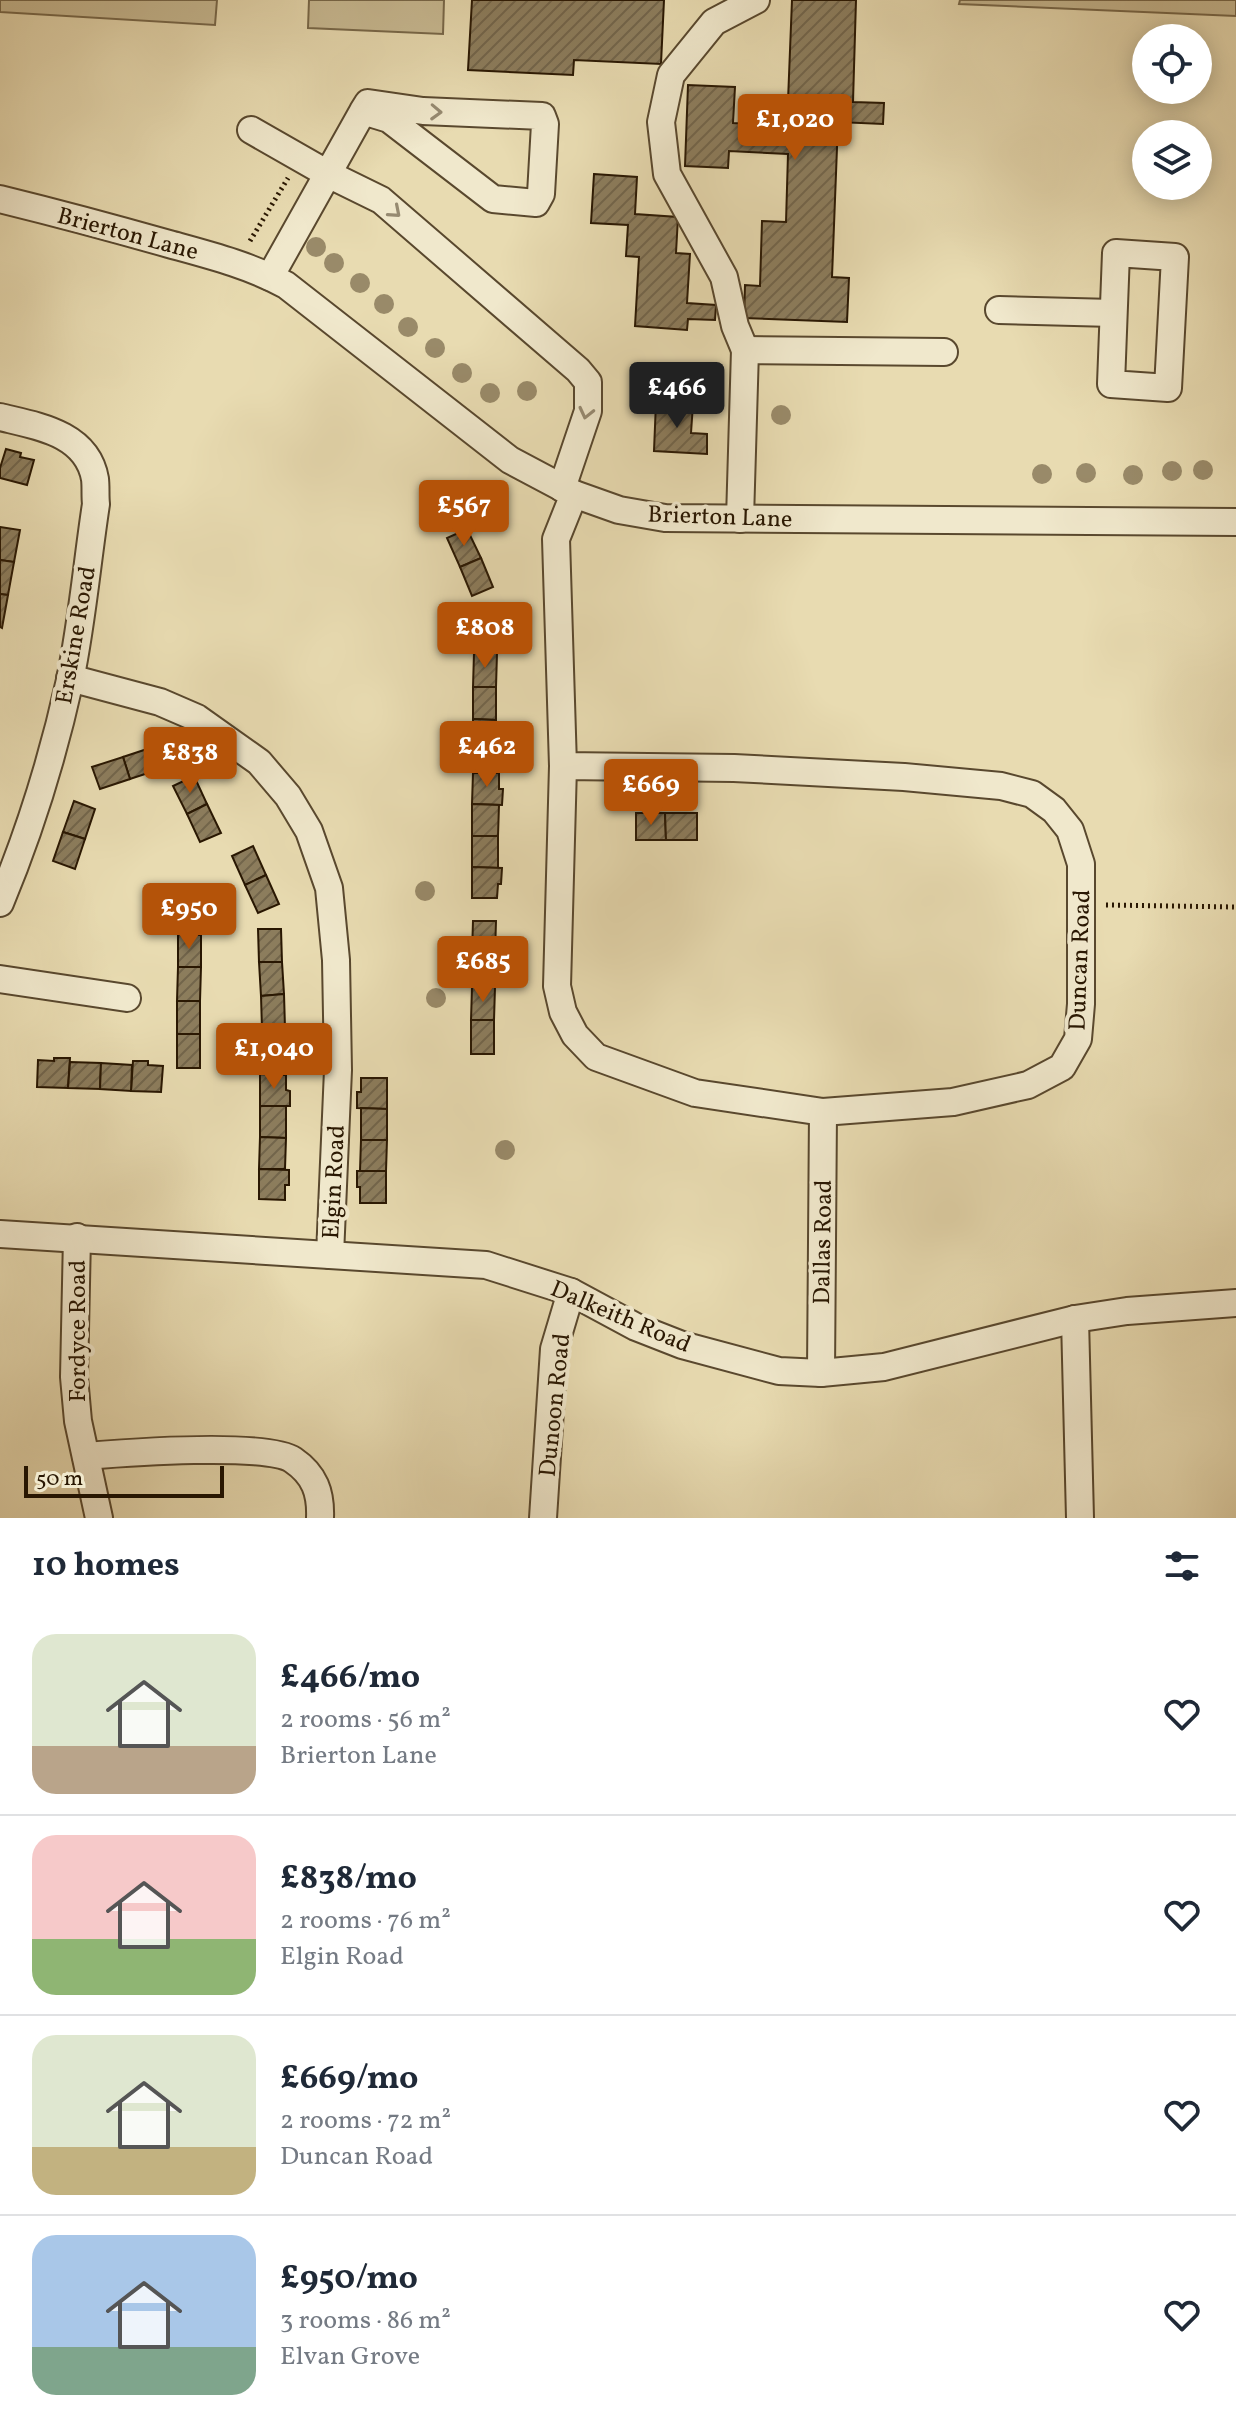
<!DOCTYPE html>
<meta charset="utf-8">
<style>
body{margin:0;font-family:Vollkorn,serif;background:#f2f2f3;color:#1f2937;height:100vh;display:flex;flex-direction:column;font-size:30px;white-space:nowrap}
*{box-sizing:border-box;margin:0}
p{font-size:26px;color:#747a83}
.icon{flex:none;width:44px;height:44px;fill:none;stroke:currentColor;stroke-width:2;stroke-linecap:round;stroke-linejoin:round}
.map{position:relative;height:1518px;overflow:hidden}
.panel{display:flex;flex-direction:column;background:#fff;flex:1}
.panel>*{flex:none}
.tools{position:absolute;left:1132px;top:24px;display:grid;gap:16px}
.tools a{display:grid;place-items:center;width:80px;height:80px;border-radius:50%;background:#fff;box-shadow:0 4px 20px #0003;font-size:40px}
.scale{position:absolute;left:24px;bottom:20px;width:200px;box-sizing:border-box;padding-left:8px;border:4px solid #291702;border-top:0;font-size:22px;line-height:28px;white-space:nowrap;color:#291702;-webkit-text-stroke:6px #f0e8cc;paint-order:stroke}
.price{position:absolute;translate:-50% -68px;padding:0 18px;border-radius:8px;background:#b45309;color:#fff;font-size:26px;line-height:52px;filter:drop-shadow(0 2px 4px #0008)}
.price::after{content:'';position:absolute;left:50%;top:48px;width:24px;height:18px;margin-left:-12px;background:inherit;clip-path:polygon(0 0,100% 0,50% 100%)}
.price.active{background:#222;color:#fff}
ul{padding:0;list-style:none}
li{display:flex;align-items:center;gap:24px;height:200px;padding:0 32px}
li+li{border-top:2px solid #e0e1e3}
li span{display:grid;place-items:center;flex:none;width:224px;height:160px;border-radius:24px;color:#555}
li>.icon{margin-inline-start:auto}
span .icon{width:96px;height:96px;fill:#fffc;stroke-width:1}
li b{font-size:34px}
h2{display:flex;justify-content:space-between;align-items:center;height:96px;padding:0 32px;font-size:34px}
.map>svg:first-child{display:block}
</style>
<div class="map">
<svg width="1236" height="1518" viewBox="0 0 1236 1518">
<defs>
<pattern id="building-hatch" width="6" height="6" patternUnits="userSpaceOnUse" patternTransform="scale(2)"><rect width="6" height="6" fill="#8c7d5d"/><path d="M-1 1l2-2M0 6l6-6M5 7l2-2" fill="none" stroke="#72654b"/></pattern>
</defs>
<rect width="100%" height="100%" fill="#e8dbb1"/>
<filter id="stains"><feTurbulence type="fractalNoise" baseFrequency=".0025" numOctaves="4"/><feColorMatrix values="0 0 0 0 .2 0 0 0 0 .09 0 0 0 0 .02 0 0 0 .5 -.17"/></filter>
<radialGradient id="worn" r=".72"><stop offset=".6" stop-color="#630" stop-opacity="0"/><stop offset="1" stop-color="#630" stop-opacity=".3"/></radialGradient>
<g fill="#c8ba93" stroke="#78684a" stroke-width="2">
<polygon points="0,0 217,0 215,25 0,12"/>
<polygon points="309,0 444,0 443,34 308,28"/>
<polygon points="960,0 1236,0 1236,16 959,4"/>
</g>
<g fill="url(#building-hatch)" stroke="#291702" stroke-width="2">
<polygon points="472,0 664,0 661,64 574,60 573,75 468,70"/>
<polygon points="792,0 856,0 853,102 884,103 883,124 838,122 832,277 849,278 847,322 744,318 745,285 760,286 762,221 786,222 788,154 729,151 728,168 685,166 688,85 735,87 733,123 787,126"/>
<polygon points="594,174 637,177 635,214 678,217 676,253 690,254 687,303 716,305 715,320 688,319 687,330 635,326 639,257 626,256 628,225 591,223"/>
<polygon points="656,402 693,404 691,433 707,434 707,454 654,451"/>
<polygon points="6,449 21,453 20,457 34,460 27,485 0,478 0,468"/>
<polygon points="0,527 20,530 14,562 0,560"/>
<polygon points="467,529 481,558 460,567 447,538"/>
<polygon points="481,558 493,587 472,596 460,567"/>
<polygon points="0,560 14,562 8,595 0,594"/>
<polygon points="0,594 8,595 2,628 0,627"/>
<rect x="474" y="620" width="23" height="33"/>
<polygon points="474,653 497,653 496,687 473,687"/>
<polygon points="473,687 496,687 496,720 473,719"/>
<polygon points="473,719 496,720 496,754 473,754"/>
<polygon points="153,747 160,769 130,779 123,757"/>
<polygon points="123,757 130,779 100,789 92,767"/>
<polygon points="473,773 499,773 499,789 503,789 502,805 472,804"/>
<polygon points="194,776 207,804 187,814 173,786"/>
<polygon points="74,801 95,809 85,839 63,832"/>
<polygon points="207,804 221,833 200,842 187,814"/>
<polygon points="472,804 499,805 498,836 472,836"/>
<polygon points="636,813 665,813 666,840 636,840"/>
<polygon points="665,813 697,813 697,840 666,840"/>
<polygon points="63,832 85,839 75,869 53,861"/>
<polygon points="472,836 498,836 498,868 472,867"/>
<polygon points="253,846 266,875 245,885 232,856"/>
<polygon points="472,867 502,868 501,884 498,884 497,898 472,898"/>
<polygon points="266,875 279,904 258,913 245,885"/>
<polygon points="473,921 496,921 495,954 472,954"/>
<polygon points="258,929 281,929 282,962 259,962"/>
<polygon points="178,934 201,935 201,967 178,967"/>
<rect x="472" y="954" width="23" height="33"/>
<polygon points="259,962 282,962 284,994 261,996"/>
<polygon points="178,967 201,967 200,1001 177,1001"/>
<polygon points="472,987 495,987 494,1020 471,1020"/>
<polygon points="284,994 285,1028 262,1029 261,996"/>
<rect x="177" y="1001" width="23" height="33"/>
<rect x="471" y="1020" width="23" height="34"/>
<polygon points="285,1028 286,1062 264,1063 262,1029"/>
<rect x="177" y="1034" width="23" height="34"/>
<polygon points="54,1058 70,1058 68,1088 37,1087 38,1060 54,1061"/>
<polygon points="133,1061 148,1061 148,1065 163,1066 161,1092 131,1091"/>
<polygon points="70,1062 101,1063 100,1089 68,1088"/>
<polygon points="101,1063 132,1065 131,1091 100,1089"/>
<polygon points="260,1074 286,1075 286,1090 290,1091 290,1106 260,1106"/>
<polygon points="361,1078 387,1078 387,1109 357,1108 357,1092 361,1092"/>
<polygon points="260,1106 286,1106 286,1138 260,1137"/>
<polygon points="361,1108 387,1109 387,1140 361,1140"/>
<polygon points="260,1137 286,1138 285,1169 259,1169"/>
<polygon points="361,1140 387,1140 386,1171 360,1171"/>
<polygon points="259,1169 289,1170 289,1185 285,1185 285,1200 259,1199"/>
<polygon points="357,1171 386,1171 386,1203 360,1203 360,1187 357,1187"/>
</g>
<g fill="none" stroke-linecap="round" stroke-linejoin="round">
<g stroke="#59482e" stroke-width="30">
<g id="minor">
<polyline points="251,130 328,174 381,200 578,370 588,382 588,411 562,488"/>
<path d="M0,199C57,213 113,228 169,244C209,255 249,265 286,285L510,460L574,494L619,510L665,518L1236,522"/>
<polygon points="1116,253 1175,257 1168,388 1111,384"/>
<polyline points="270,277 363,111 368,103 423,111 542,116 545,124 541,194 536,203 493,199 389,119 363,111"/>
<polyline points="999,310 1113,313"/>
<polyline points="745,350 735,326 724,277 667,174 661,122 671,75 714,22 756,0"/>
<path d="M0,417C37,426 87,433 95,479C96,487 95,496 96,504C87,563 82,623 70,680C53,757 30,831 0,903"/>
<polyline points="740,519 745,350 944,352"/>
<polyline points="70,678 160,702 197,718 259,762 288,796 309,831 329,888 336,960 338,1070 330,1255"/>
<polyline points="563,766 734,768 904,777 1001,786 1032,794 1054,810 1070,830 1081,864 1081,1004 1078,1039 1062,1067 1028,1085 953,1102 823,1112 695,1093 596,1057 575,1035 563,1012 557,986 563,766 556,539 574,494"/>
<polyline points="0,979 127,998"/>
<polyline points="0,1234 486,1265 571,1292 636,1327 682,1345 779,1371 821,1373 884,1367 1075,1319 1127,1311 1236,1303"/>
<polyline points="77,1237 74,1377 78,1421 99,1518"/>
<polyline points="1075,1319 1080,1518"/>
<polyline points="821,1373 823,1112"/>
<path d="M86,1456C123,1453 267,1442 293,1460C315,1475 321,1493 320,1518"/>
<polyline points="543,1518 554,1349 571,1292"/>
</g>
</g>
<g stroke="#291702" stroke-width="5" stroke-dasharray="2 4" stroke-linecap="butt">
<polyline points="250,241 288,178"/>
<polyline points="1106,905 1236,907"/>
</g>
<use href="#minor" stroke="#f0e8cc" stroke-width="26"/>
</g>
<g fill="#998a69">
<circle cx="316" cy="247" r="10"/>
<circle cx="334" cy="263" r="10"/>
<circle cx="360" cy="283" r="10"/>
<circle cx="384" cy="304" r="10"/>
<circle cx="408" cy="327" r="10"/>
<circle cx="435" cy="348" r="10"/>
<circle cx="462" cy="373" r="10"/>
<circle cx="527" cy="391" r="10"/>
<circle cx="490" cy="393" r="10"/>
<circle cx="781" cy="415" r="10"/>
<circle cx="1203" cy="470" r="10"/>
<circle cx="1172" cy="471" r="10"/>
<circle cx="1086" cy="473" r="10"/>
<circle cx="1042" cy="474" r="10"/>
<circle cx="1133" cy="475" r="10"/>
<circle cx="425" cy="891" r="10"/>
<circle cx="436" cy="998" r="10"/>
<circle cx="505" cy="1150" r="10"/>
</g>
<defs><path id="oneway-chevron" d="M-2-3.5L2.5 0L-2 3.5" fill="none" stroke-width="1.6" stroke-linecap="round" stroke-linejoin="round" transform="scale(2)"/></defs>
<g stroke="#968a71">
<use href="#oneway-chevron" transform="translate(436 112) rotate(2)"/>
<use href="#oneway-chevron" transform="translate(395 212) rotate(41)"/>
<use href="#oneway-chevron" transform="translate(586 413) rotate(103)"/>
</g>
<g text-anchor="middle" stroke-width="8" stroke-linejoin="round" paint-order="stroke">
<g font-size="24" fill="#291702" stroke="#f0e8cc">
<text transform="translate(128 233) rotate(15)" y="8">Brierton Lane</text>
<text transform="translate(720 516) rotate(2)" y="8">Brierton Lane</text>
<text transform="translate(75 635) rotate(-80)" y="8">Erskine Road</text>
<text transform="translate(1079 960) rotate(-88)" y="8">Duncan Road</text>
<text transform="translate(333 1182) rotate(-87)" y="8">Elgin Road</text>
<text transform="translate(822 1242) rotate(-89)" y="8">Dallas Road</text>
<text transform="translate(621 1316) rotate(23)" y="8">Dalkeith Road</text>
<text transform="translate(77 1331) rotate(-90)" y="8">Fordyce Road</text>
<text transform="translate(554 1405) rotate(-84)" y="8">Dunoon Road</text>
</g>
</g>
<rect width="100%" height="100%" filter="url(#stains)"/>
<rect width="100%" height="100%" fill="url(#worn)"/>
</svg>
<div class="tools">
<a><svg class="icon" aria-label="locate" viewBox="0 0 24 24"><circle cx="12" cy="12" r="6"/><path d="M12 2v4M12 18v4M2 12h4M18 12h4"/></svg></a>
<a><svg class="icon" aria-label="layers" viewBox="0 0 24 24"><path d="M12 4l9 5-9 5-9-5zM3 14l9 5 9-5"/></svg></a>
</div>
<div class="scale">50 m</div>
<b class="price" style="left:795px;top:162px">£1,020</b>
<b class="price active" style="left:677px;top:430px">£466</b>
<b class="price" style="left:464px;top:548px">£567</b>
<b class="price" style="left:485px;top:670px">£808</b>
<b class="price" style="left:487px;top:789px">£462</b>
<b class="price" style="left:190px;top:795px">£838</b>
<b class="price" style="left:651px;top:827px">£669</b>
<b class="price" style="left:189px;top:951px">£950</b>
<b class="price" style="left:483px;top:1004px">£685</b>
<b class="price" style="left:274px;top:1091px">£1,040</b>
</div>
<section class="panel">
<h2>10 homes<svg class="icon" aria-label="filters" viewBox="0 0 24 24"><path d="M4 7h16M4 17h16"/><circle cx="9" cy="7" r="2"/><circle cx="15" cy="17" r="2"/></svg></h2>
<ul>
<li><span style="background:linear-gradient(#dfe7d0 70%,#b9a48a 0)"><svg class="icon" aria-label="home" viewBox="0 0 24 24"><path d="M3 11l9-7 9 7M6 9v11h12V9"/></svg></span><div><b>£466/mo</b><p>2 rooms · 56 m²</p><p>Brierton Lane</p></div><svg class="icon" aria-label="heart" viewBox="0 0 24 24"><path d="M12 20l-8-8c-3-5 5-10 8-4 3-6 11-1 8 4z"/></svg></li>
<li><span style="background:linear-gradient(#f6c9c9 65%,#8fb573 0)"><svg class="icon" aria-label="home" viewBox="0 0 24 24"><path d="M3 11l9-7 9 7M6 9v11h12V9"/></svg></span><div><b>£838/mo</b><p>2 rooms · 76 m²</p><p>Elgin Road</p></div><svg class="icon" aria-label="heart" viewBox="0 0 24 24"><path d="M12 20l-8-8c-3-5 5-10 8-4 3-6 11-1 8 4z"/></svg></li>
<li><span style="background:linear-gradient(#dfe7d0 70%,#c2b280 0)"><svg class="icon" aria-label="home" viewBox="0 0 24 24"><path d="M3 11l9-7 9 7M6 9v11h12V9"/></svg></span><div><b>£669/mo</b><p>2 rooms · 72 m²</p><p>Duncan Road</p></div><svg class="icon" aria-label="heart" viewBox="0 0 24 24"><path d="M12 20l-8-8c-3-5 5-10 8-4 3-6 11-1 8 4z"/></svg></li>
<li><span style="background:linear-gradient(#a9c7e8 70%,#7fa58c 0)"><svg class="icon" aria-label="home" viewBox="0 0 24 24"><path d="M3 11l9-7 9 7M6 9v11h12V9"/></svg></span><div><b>£950/mo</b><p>3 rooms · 86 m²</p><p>Elvan Grove</p></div><svg class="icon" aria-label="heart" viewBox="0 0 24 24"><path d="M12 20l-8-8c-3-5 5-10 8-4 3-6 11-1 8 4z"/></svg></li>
</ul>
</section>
